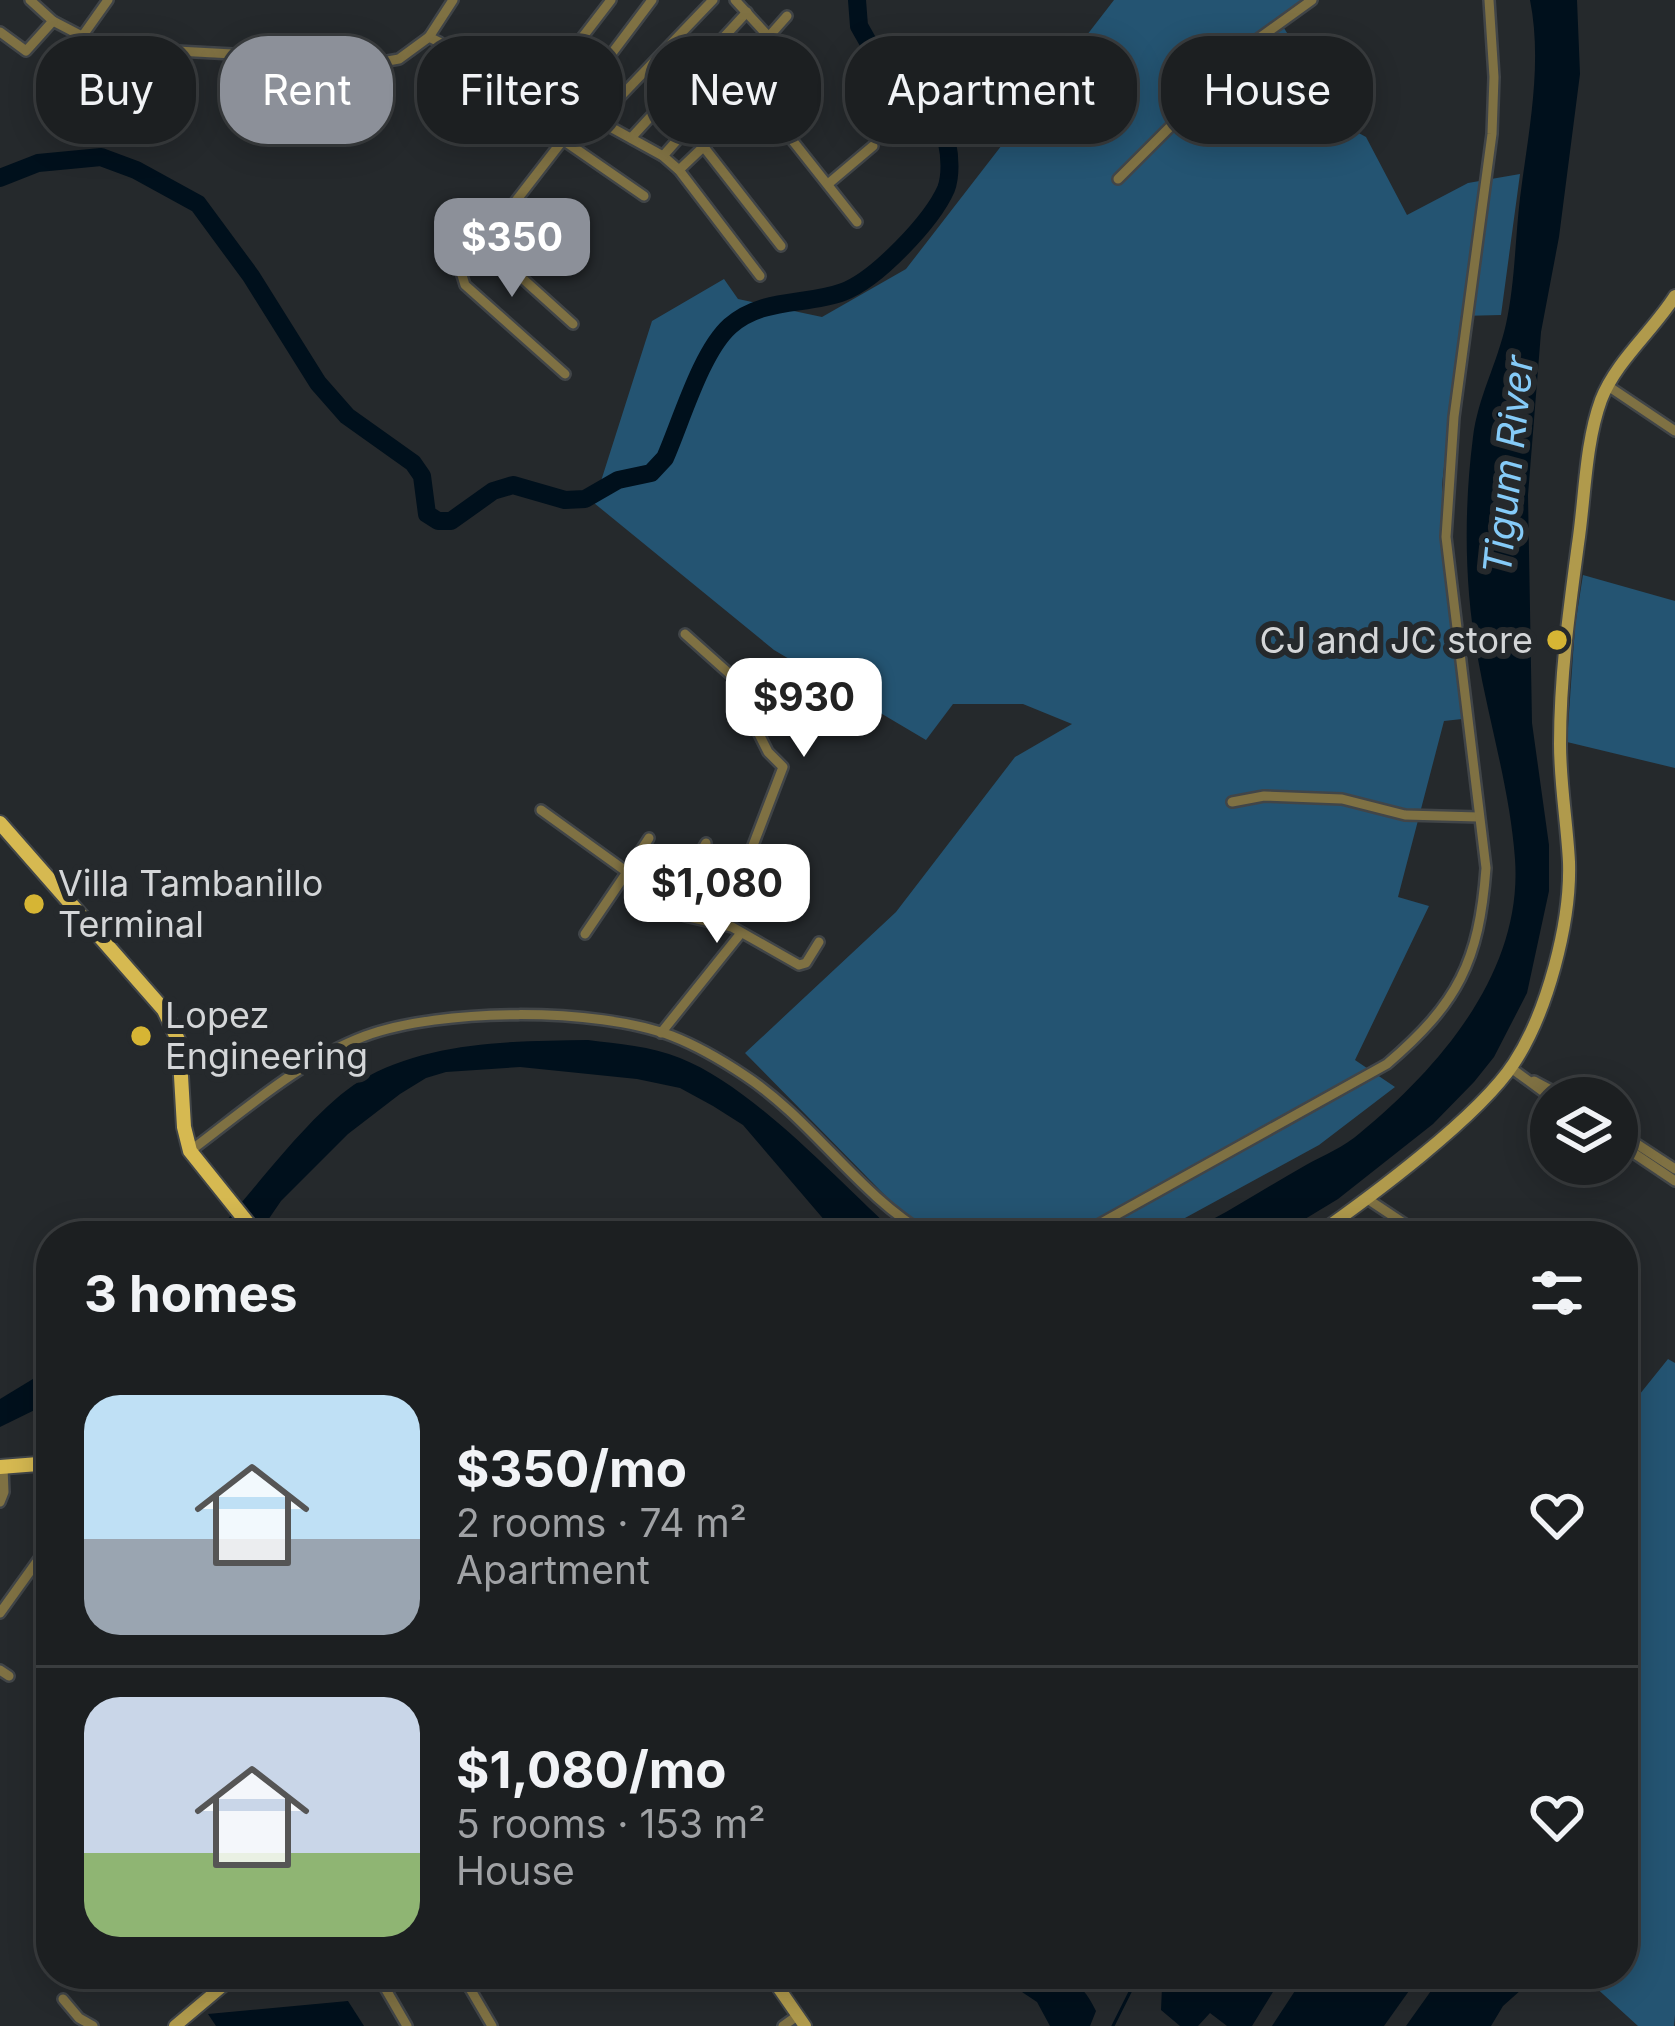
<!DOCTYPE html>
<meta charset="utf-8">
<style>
body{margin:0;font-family:Inter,sans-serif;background:#292c2e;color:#f1f3f6;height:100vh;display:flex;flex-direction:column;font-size:45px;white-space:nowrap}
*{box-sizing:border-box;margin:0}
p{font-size:39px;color:#a0a2a5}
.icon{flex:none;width:66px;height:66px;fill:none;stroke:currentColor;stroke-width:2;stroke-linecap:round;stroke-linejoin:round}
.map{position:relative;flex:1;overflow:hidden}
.side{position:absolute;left:36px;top:1221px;width:1602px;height:768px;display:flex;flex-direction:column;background:#1c1f21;border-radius:48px;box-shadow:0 6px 30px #0003,0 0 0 3px #3a3d3f}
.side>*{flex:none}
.banner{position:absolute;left:36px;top:36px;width:1605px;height:108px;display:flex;gap:24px}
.buttons{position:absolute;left:1530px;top:1077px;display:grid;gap:24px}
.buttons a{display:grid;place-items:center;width:108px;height:108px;border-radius:50%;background:#1c1f21;box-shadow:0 6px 30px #0003,0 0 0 3px #3a3d3f;font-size:60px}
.price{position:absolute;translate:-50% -102px;padding:0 27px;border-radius:24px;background:#fff;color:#222;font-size:39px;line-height:78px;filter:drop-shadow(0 3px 6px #0008)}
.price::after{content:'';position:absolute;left:50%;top:72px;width:36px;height:27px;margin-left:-18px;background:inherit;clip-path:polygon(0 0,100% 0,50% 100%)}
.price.active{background:#8c9099;color:#fff}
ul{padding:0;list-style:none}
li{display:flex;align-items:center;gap:36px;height:300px;padding:0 48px}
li+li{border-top:3px solid #3a3d3f}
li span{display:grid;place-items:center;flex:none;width:336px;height:240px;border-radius:36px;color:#555}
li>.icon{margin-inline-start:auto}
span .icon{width:144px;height:144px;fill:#fffc;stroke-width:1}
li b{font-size:51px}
h2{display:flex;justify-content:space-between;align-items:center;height:144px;padding:0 48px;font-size:51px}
.tag{padding:0 42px;border-radius:48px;background:#1c1f21;box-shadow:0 6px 30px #0003,0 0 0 3px #3a3d3f;font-size:42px;line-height:108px}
.tag.active{background:#8c9099;color:#fff}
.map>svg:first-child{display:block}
</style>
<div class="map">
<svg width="1675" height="2026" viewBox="0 0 1675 2026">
<rect width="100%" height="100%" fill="#25292c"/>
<g fill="#245472">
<polygon points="1114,0 1305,0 1279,20 1344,125 1366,137 1407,215 1468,183 1520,174 1501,315 1461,316 1442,485 1443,536 1462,719 1444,721 1398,897 1429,906 1355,1060 1395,1087 1319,1145 1152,1236 925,1236 745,1053 896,912 1015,757 1072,724 1023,704 953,704 926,740 774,650 594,503 652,321 724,279 738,299 822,317 906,269"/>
<polygon points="1583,575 1675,601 1675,768 1567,742 1575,626"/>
<polygon points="1668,1359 1675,1363 1675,2015 1674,2026 1638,2026 1581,1974 1623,1974 1623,1415"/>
</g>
<g fill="#00101c">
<path d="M1530,0H1577L1580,74L1559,237L1541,332L1528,495L1532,723L1549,845V891L1527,993L1494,1057L1474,1082L1433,1124L1338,1199L1277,1236H1179C1224,1216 1263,1189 1306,1165C1324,1155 1344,1147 1360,1133C1441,1066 1523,971 1515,859C1510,790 1489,722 1477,654C1464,584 1464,507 1473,437C1478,397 1497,364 1506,324C1515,283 1515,240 1520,198C1528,134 1543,65 1530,0Z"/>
<path d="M588,1040C618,1044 651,1046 680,1058C754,1087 839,1182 899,1236H838L743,1125L713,1106L680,1088L637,1079L520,1067L446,1072L426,1078L400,1094L348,1134L281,1201L268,1220L271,1225L260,1236H213C253,1192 312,1110 360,1081C426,1041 513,1041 588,1040Z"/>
<polygon points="51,1368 51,1402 0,1427 0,1399"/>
<path d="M1026,1974C1064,1974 1079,1976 1096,2011L1090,2026H1050L1037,2002L1022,1992Z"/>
<polygon points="1168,1974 1284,1974 1252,2026 1227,2026 1210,2013 1198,2026 1180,2026 1161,2010 1162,1987"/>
<polygon points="1306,1974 1421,1974 1384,2026 1272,2026"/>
<polygon points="1443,1974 1539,1974 1503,2006 1491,2026 1406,2026"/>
<polygon points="348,2001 364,2026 216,2026 208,2014"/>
</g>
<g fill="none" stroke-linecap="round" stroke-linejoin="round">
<polyline stroke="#00101c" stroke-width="3" points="1113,2026 1134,1984"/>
<path stroke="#00101c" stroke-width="18" d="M0,178L38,163L101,157L136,170L198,204L251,276L318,383L347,416L413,463L422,476L427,514L438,521H451L493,491L513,485L565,500L585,499L618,480L651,473L665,458C681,422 701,352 730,326C763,297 805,306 843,292C876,280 932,221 946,189C951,176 950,156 947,143C939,110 901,120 876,118L872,114L884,70L859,26L857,0"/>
<g stroke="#414548" stroke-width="14">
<g id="street">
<polyline points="30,0 53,21 103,47 382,62 399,59 429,37 439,42 563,140 461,272 465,285 565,374"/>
<polyline points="735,0 770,38"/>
<polyline points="0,32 26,51 53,21"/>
<polyline points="429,37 453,0"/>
<polyline points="81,38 108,0"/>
<polyline points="545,91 663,156 679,170 760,276"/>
<polyline points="573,105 652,0"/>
<polyline points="525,112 611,0"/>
<polyline points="599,119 713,0"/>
<polyline points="631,138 747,12"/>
<polyline points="563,140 644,196"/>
<polyline points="703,146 781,246"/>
<polyline points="663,156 787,16"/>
<polyline points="679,170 739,113 759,105 770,112 857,222"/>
<polyline points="1118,179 1258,39 1312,0"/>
<polyline points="828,184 873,146"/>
<polyline points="482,242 573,324"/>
<polyline points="1608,386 1675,431"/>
<polyline points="685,634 760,701 764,711 758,732 768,752 783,767 752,848 714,923"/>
<polyline points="1232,802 1264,796 1342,799 1405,815 1479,817"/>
<polyline points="541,810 627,872 649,838"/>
<polyline points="670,904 706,843"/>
<polyline points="585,934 627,872 685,916 732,927 799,965 806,963 819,942"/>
<polyline points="661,1033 741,933"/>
<polyline points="1511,1068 1552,1098"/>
<polyline points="1534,1081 1566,1098"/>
<polyline points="1617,1131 1675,1169"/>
<polyline points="1617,1142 1675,1181"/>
<path d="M190,1151C245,1110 301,1060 365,1036C441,1008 596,1007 672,1036C695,1045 723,1061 744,1075C813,1120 857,1194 929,1236"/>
<polyline points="1366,1198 1423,1236"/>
<path d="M1078,1236L1387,1064C1458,1003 1479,962 1486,868L1446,537L1454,417L1492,134L1494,77L1489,0"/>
<polyline points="0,1502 4,1492 3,1467"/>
<polyline points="0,1613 51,1542"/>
<polyline points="0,1670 9,1676"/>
<polyline points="377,1974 407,2026"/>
<polyline points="465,1980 492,2026"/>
<polyline points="63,1999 79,2018 93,2026"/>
<polyline points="783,2026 797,2016"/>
</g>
</g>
<g stroke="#414548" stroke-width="16">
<g id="secondary">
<path d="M1315,1236C1369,1198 1479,1117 1514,1063C1547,1013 1571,923 1569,862C1567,823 1560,784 1560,744C1560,677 1569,611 1578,544C1585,498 1585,444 1601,400C1616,361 1653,331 1675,296"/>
<polyline points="395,1974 484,1981 502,1974"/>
<polyline points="769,1974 805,2026"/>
<polyline points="175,2026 225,1984 248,1974"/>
</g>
</g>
<g stroke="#414548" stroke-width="18">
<g id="primary">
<polyline points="0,823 164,1010 179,1042 184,1127 190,1151 258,1236"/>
<polyline points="0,1467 51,1463"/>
</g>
</g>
<use href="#street" stroke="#7f7143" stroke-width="9"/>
<use href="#secondary" stroke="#b09a4c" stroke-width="12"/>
<use href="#primary" stroke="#d6b951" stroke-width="14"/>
</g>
<g fill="#d6b534" stroke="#25292c" stroke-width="4.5">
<circle cx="1557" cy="640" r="12"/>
<circle cx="34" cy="904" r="12"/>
<circle cx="141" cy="1036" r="12"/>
</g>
<g text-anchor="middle" stroke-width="12" stroke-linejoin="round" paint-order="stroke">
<g font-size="36" fill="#d4d6d8" stroke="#25292c" text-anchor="start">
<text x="1533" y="653" text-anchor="end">CJ and JC store</text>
<text x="58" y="896">Villa Tambanillo<tspan x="58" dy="41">Terminal</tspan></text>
<text x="165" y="1028">Lopez<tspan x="165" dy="41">Engineering</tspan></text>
</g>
<g font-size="39" font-style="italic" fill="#85cbf8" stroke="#25292c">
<text transform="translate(1508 465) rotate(-84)" y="14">Tigum River</text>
</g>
</g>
</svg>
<div class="buttons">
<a><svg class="icon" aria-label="layers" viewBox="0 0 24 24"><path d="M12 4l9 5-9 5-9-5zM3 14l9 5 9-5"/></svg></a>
</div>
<b class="price active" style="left:512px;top:300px">$350</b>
<b class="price" style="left:804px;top:760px">$930</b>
<b class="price" style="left:717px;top:946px">$1,080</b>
<div class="banner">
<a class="tag">Buy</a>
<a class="tag active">Rent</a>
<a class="tag">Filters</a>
<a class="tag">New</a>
<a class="tag">Apartment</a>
<a class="tag">House</a>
</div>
<section class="side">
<h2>3 homes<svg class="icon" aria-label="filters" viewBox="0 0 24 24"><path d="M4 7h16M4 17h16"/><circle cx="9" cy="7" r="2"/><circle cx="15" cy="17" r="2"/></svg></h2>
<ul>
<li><span style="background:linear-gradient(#bfe0f5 60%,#9aa5b1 0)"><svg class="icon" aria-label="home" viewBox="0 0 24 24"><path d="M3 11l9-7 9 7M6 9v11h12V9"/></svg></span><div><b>$350/mo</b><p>2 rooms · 74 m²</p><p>Apartment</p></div><svg class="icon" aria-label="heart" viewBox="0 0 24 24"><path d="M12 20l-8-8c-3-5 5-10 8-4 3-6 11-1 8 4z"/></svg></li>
<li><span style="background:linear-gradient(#c9d6e8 65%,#8fb573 0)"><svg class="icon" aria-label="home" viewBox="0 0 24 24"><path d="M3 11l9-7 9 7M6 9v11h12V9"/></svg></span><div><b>$1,080/mo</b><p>5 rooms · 153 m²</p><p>House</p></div><svg class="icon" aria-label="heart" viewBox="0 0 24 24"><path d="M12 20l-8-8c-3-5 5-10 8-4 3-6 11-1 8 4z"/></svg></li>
</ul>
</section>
</div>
